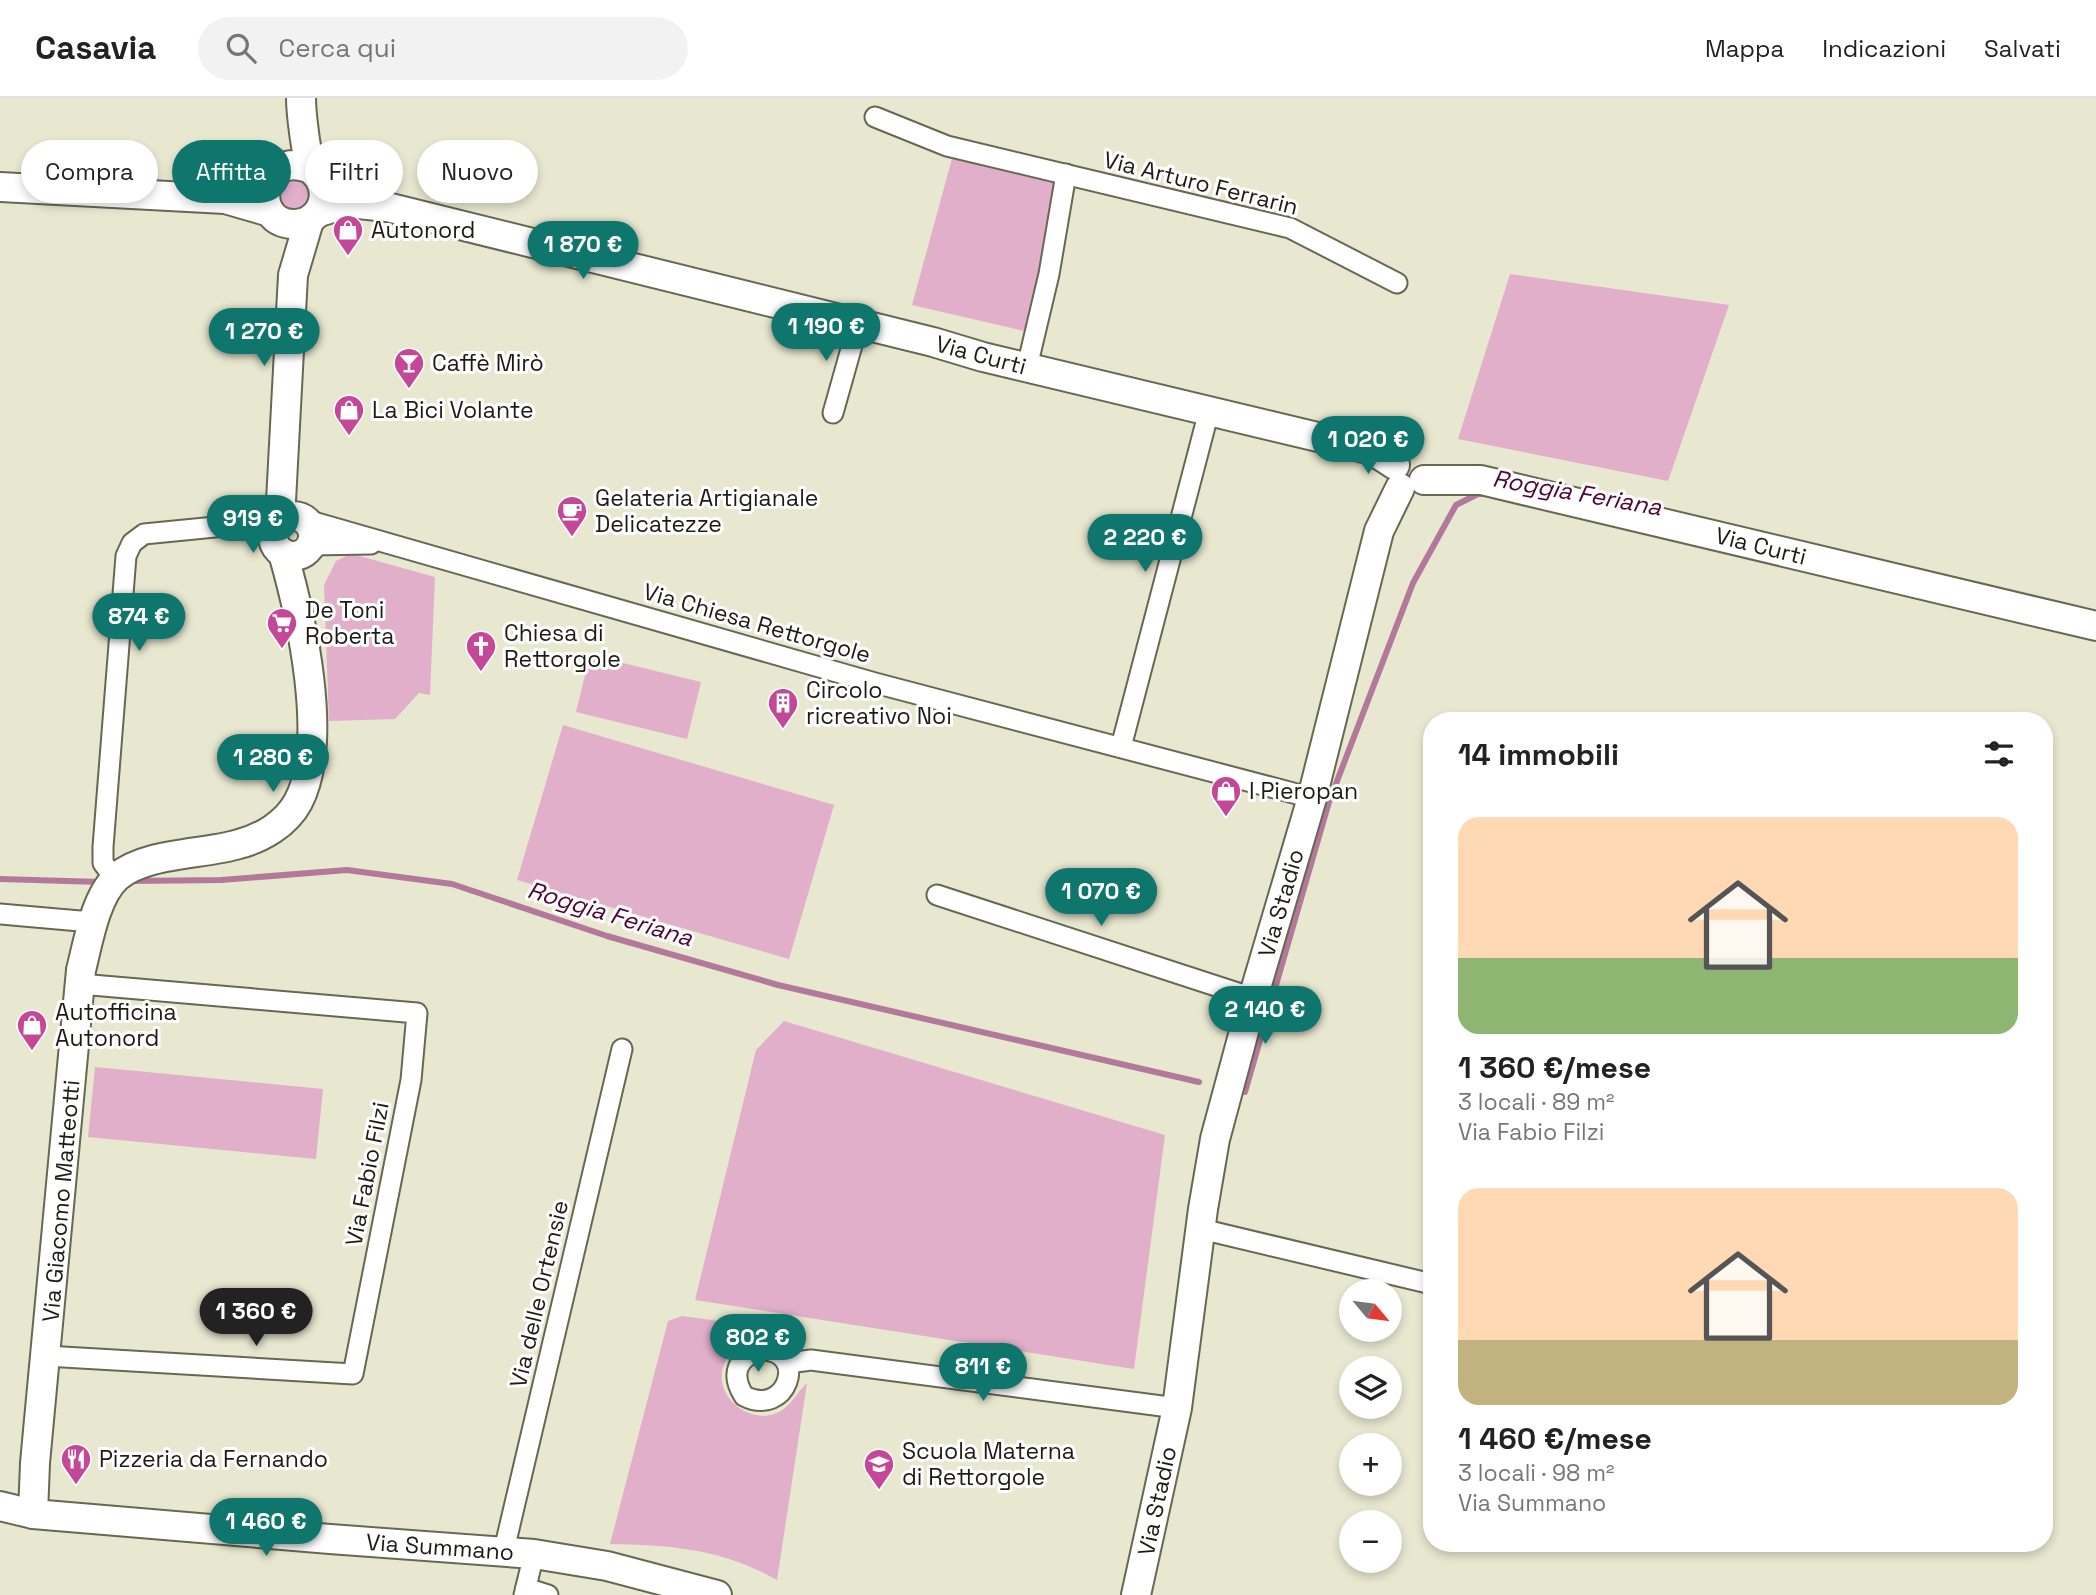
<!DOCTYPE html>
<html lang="it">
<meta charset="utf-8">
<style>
body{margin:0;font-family:"Space Grotesk",sans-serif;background:#f2f2f2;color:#222;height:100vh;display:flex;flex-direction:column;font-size:26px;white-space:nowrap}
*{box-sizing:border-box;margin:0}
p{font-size:23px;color:#767676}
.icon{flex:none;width:38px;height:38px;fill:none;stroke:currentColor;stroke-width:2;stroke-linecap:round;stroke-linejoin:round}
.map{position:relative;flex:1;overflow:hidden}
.sheet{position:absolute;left:1423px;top:614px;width:630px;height:840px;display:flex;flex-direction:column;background:#fff;border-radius:28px;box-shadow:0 4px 10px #0003}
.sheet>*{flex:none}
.hud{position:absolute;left:21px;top:42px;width:665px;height:63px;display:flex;gap:14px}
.needle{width:46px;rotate:119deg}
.fabs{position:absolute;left:1339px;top:1181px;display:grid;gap:14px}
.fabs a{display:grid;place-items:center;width:63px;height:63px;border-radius:50%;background:#fff;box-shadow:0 4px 10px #0003;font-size:35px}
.price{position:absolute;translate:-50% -60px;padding:0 16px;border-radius:24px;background:#0f766e;color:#fff;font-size:23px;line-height:46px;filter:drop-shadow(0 2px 4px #0008)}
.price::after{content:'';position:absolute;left:50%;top:42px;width:21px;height:16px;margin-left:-10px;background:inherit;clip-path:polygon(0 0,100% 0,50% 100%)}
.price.on{background:#222;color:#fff}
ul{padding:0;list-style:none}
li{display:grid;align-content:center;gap:14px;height:371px;padding:0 35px}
li span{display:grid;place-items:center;height:217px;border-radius:21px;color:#555}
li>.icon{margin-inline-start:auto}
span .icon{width:126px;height:126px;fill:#fffc;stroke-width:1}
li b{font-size:30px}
h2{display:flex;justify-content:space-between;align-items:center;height:84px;padding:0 35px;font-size:30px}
.tag{padding:0 24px;border-radius:32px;background:#fff;box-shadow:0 4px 10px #0003;font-size:24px;line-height:63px}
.tag.on{background:#0f766e;color:#fff}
header{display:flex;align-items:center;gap:42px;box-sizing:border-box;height:98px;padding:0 35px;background:#fff;border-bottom:2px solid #e0e0e0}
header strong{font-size:33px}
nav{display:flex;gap:38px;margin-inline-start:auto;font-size:24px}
.search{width:490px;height:63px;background:#f2f2f2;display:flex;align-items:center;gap:18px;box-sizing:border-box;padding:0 24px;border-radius:38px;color:#767676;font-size:26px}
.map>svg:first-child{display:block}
</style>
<header>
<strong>Casavia</strong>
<div class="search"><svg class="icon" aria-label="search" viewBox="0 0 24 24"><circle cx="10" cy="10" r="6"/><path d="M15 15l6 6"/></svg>Cerca qui</div>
<nav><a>Mappa</a><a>Indicazioni</a><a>Salvati</a></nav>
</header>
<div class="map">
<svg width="2096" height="1497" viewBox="0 0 2096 1497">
<rect width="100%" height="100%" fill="#e8e7d0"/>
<g fill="#e2afcb">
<polygon points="956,46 1062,79 1024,233 912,207"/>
<polygon points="300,73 316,105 288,119 272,89"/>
<polygon points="1510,176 1729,207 1668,383 1458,341"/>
<polygon points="356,457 435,479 430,597 419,595 395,621 329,623 324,487 336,463 346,458"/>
<polygon points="590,557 701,584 687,641 576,614"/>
<polygon points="563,627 834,707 789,861 517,782"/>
<polygon points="784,923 1165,1037 1134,1271 695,1202 756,952"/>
<polygon points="95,969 323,991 316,1061 88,1039"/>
<path d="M682,1218L756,1228C750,1248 725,1251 722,1274C718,1305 755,1328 781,1313C792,1306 798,1293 807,1285L777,1482C722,1451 672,1447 610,1446L668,1223Z"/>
</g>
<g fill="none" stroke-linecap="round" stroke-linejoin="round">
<g stroke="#b3799a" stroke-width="6">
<polyline points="0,781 101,784"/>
<polyline points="130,783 221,782 347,772 452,786 607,838 778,887 1199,984"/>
<polyline points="1245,994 1329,704 1413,485 1456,407 1478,396 1485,396"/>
</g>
<g stroke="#686753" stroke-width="23">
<g id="street">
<polyline points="875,19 947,48 1290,130 1397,185"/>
<polyline points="1027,269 1049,176 1066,76"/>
<polyline points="833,315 858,226"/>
<polyline points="303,421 875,585 1312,700"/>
<polyline points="311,447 371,446"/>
<polyline points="1121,649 1209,313"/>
<polyline points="115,781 103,765 103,749 126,458 132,445 144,436 256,425 274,430"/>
<polyline points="937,797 1253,900"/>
<polyline points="0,816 80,823 94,822"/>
<polyline points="1201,1131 1432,1186"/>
<path d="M763,1252C809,1254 787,1320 744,1298C730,1276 737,1258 763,1252Z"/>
<polyline points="46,1258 353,1276 411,982 417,915 80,886"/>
<polyline points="788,1265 811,1262 1177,1310"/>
<polyline points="504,1452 622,951"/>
<polyline points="526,1490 548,1497"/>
<polyline points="524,1497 534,1456"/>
</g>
</g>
<g stroke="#686753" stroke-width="32">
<g id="secondary">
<path d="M301,0C301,14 306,57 311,69C312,74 318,77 320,82C327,95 324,111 312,120C306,125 299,126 292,126C248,123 261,50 311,71"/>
<polyline points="0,89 225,101 270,114"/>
<polyline points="319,114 349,105 387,109 933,244 983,259 1372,352 1395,367"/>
<polyline points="1424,382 1481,382 2096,528"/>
<circle cx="293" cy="438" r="20"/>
<polyline points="280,422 293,177 309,123"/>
<polyline points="0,1408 33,1416 330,1441 534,1456 607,1468 717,1497"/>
<path d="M33,1416L35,1365L81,872C88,845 95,799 117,779C146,754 203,757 239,746C262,740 286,726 298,704C330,644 301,518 283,455"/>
<polyline points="1136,1497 1177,1310 1203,1111 1215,1041 1253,900 1312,700 1379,433 1400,390"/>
</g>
</g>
<use href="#street" stroke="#fff" stroke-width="19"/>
<use href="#secondary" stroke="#fff" stroke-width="28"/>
</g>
<defs>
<g id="shop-pin" transform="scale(1.575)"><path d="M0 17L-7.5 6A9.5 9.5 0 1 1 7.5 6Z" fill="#c44897" stroke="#fff"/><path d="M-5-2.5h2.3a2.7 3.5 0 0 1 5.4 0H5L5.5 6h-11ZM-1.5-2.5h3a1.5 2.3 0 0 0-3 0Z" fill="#fff"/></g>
<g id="bar-pin" transform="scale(1.575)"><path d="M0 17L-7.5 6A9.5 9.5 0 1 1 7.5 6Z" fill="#c44897" stroke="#fff"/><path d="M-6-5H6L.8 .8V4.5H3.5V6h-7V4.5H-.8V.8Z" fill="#fff"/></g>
<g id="cafe-pin" transform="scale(1.575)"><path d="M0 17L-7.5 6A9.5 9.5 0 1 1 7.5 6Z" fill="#c44897" stroke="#fff"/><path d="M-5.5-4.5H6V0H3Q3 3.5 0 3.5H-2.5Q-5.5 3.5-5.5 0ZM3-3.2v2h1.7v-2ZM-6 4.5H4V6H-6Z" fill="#fff"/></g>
<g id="supermarket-pin" transform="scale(1.575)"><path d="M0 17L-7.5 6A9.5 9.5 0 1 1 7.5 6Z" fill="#c44897" stroke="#fff"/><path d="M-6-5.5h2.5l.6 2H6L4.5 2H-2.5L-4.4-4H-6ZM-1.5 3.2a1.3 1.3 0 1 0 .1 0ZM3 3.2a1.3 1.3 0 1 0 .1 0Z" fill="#fff"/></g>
<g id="church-pin" transform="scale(1.575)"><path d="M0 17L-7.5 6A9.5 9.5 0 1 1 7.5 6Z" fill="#c44897" stroke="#fff"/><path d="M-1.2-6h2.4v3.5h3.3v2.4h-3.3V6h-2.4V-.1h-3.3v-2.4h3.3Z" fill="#fff"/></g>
<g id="building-pin" transform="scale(1.575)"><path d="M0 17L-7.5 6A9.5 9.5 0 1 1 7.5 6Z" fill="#c44897" stroke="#fff"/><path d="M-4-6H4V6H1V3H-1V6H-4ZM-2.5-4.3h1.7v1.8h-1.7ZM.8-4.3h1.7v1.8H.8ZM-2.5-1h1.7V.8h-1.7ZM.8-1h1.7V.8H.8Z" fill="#fff"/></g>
<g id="restaurant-pin" transform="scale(1.575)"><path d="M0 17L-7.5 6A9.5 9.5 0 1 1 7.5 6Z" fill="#c44897" stroke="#fff"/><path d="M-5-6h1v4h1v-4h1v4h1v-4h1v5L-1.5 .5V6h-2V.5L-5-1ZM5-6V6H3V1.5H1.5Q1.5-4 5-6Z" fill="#fff"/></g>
<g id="school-pin" transform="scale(1.575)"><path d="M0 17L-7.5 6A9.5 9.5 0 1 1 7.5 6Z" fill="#c44897" stroke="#fff"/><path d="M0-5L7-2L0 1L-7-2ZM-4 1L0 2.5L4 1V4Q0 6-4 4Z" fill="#fff"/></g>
</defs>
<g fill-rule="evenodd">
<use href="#shop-pin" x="348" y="132"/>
<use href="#bar-pin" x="409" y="265"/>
<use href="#shop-pin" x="349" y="312"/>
<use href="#cafe-pin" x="572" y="413"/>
<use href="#supermarket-pin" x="282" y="525"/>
<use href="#church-pin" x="481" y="548"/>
<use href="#building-pin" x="783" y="605"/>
<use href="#shop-pin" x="1226" y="693"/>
<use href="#shop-pin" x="32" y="927"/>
<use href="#restaurant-pin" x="76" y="1361"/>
<use href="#school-pin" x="879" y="1366"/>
</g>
<g text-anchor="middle" stroke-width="6" stroke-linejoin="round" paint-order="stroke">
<g font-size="23" fill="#1d1c14" stroke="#fff">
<text transform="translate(1201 85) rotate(14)" y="8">Via Arturo Ferrarin</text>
<text transform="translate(981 257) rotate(15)" y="8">Via Curti</text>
<text transform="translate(1761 448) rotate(14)" y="8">Via Curti</text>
<text transform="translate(757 525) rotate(16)" y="8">Via Chiesa Rettorgole</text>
<text transform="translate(1281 805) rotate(-74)" y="8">Via Stadio</text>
<text transform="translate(367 1076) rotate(-79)" y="8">Via Fabio Filzi</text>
<text transform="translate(61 1103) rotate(-85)" y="8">Via Giacomo Matteotti</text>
<text transform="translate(539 1196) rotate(-77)" y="8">Via delle Ortensie</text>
<text transform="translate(1157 1403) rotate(-78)" y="8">Via Stadio</text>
<text transform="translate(440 1449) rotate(4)" y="8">Via Summano</text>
</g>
<g font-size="23" fill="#1d1c14" stroke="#fff" text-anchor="start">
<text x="371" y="140">Autonord</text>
<text x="432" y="273">Caffè Mirò</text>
<text x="372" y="320">La Bici Volante</text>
<text x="595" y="408">Gelateria Artigianale<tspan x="595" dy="26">Delicatezze</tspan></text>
<text x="305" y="520">De Toni<tspan x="305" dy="26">Roberta</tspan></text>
<text x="504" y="543">Chiesa di<tspan x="504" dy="26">Rettorgole</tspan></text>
<text x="806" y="600">Circolo<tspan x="806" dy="26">ricreativo Noi</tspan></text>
<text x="1249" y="701">I Pieropan</text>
<text x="55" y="922">Autofficina<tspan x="55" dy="26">Autonord</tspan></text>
<text x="902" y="1361">Scuola Materna<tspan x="902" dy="26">di Rettorgole</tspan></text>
<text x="99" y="1369">Pizzeria da Fernando</text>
</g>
<g font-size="24" font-style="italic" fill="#4e0538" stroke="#fff">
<text transform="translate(1577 395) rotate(10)" y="8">Roggia Feriana</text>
<text transform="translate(610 816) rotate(17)" y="8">Roggia Feriana</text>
</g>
</g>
</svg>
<div class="fabs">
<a><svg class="needle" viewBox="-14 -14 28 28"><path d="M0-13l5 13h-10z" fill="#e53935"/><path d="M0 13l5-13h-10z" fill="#767676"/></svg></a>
<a><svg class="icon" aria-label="layers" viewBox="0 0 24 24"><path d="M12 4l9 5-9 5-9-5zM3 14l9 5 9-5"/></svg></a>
<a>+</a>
<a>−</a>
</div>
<b class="price" style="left:583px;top:183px">1 870 €</b>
<b class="price" style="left:826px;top:265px">1 190 €</b>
<b class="price" style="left:264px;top:270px">1 270 €</b>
<b class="price" style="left:1368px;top:378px">1 020 €</b>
<b class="price" style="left:253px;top:457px">919 €</b>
<b class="price" style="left:1145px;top:476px">2 220 €</b>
<b class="price" style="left:139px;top:555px">874 €</b>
<b class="price" style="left:273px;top:696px">1 280 €</b>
<b class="price" style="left:1101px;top:830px">1 070 €</b>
<b class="price" style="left:1265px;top:948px">2 140 €</b>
<b class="price on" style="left:256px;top:1250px">1 360 €</b>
<b class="price" style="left:758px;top:1276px">802 €</b>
<b class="price" style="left:983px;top:1305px">811 €</b>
<b class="price" style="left:266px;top:1460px">1 460 €</b>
<div class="hud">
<a class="tag">Compra</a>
<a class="tag on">Affitta</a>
<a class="tag">Filtri</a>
<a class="tag">Nuovo</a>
</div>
<section class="sheet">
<h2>14 immobili<svg class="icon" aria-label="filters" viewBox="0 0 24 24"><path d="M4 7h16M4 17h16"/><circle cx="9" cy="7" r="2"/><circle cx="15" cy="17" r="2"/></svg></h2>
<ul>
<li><span style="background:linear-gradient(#ffd9b3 65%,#8fb573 0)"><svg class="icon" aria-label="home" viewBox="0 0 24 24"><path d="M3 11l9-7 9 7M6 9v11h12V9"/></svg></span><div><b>1 360 €/mese</b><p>3 locali · 89 m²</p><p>Via Fabio Filzi</p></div></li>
<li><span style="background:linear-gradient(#ffd9b3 70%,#c2b280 0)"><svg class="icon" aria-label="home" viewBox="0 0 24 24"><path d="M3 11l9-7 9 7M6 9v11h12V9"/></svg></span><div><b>1 460 €/mese</b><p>3 locali · 98 m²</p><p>Via Summano</p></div></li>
</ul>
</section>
</div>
